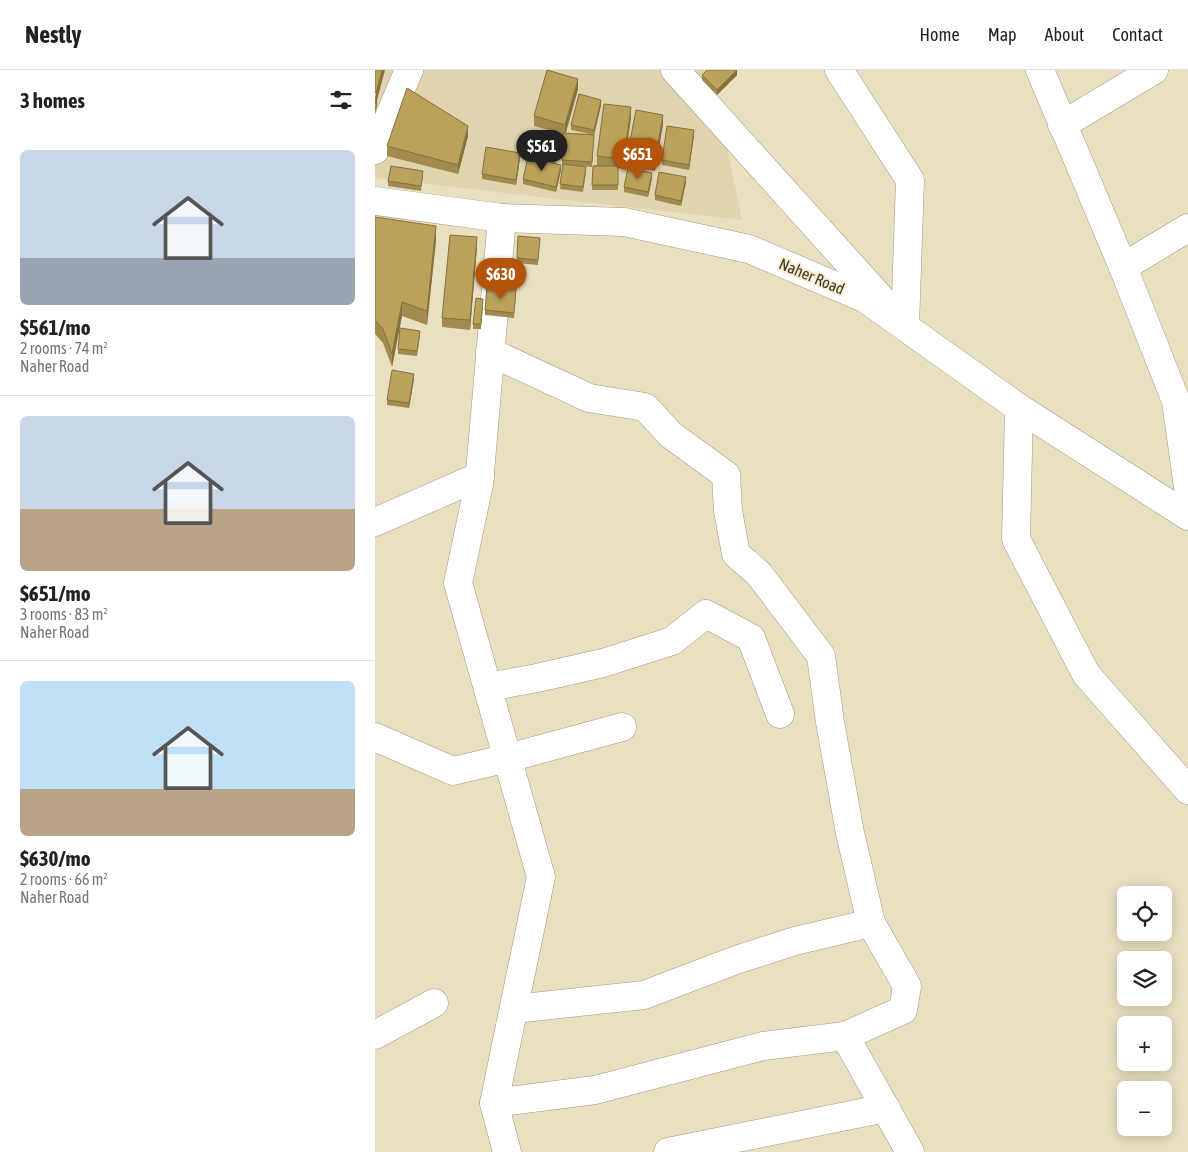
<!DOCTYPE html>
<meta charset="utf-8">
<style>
body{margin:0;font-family:"Asap Condensed",sans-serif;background:#f6f6f6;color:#222;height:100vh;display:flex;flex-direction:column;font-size:19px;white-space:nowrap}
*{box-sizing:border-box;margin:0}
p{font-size:16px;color:#767676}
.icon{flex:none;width:28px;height:28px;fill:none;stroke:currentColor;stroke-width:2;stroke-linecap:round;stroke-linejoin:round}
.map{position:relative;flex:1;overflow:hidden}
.side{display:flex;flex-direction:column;background:#fff;width:375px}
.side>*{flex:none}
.tools{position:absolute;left:742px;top:816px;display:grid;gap:10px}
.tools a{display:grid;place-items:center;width:55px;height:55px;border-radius:8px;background:#fff;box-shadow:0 2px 12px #0003;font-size:25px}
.price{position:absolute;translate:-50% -42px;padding:0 11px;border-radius:18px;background:#b45309;color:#fff;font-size:16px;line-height:32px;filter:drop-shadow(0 1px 2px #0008)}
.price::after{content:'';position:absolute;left:50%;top:30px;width:15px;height:11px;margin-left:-8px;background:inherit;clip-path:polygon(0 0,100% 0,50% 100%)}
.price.on{background:#222;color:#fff}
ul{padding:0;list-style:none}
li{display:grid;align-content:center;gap:10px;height:265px;padding:0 20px}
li+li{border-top:1px solid #e0e0e0}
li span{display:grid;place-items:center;height:155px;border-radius:8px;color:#555}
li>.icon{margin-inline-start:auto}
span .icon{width:90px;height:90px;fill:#fffc;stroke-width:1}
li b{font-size:21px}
h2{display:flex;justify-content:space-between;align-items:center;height:60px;padding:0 20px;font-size:21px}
header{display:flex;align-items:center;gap:30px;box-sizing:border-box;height:70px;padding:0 25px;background:#fff;border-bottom:1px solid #e0e0e0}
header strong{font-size:24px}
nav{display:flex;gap:28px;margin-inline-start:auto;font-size:18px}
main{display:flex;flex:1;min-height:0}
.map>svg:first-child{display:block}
</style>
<header>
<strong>Nestly</strong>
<nav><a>Home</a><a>Map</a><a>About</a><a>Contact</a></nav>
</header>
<main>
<section class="side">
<h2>3 homes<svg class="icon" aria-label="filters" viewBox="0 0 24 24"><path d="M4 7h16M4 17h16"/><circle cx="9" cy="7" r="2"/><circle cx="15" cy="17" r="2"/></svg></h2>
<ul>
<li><span style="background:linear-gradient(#c9d6e8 70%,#9aa5b1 0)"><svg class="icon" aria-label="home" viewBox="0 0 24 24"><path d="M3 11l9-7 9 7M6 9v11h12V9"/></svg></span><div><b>$561/mo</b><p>2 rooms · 74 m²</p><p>Naher Road</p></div></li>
<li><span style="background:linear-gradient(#c9d6e8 60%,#b9a48a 0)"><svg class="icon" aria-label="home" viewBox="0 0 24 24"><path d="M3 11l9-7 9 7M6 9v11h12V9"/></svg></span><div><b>$651/mo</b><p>3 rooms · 83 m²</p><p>Naher Road</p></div></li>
<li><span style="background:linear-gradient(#bfe0f5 70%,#b9a48a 0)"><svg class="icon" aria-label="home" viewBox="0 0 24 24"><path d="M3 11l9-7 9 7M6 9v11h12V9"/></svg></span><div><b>$630/mo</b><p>2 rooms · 66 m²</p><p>Naher Road</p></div></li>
</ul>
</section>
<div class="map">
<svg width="813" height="1082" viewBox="0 0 813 1082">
<rect width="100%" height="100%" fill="#e9dfc1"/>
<polygon fill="#e0d3ad" points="0,0 336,0 367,150 0,108"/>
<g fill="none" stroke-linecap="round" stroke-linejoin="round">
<g stroke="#a3997c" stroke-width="29">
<g id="street">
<polyline points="300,0 518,242"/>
<polyline points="464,0 535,110 530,256"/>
<polyline points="665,0 748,197 801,331 813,417"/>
<polyline points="687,55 779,0"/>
<polyline points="0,80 34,0"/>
<polyline points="127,148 104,414 83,513 166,807 119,1033 132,1082"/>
<polyline points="748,197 813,158"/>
<polyline points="115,282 214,328 270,337 296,365 351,405 353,441 361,484 384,504 446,586 455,652 475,763 496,853 532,916 528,940 470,966 535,1082"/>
<polyline points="644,338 641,469 711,604 813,720"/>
<polyline points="0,452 105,406"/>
<polyline points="113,617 162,608 228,593 297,571 331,544 376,568 405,644"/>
<polyline points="0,667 78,701 133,688 247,657"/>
<polyline points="139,939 269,925 361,890 420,871 496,853"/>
<polyline points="0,965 59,933"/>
<polyline points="119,1033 220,1020 388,976 470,966"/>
<polyline points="293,1082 511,1038"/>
</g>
</g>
<g stroke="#a3997c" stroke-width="29">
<polyline id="primary" points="0,131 127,148 249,152 374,179 491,229 644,338 813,446"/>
</g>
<use href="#street" stroke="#fff" stroke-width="28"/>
<use href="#primary" stroke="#fff" stroke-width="28"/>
</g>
<g fill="#a18b4e">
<polygon points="327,5 362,5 342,25 327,10"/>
<polygon points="203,19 191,63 215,64 196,60 196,55 226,35 219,65 217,97 201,96 211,102 208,122 185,119 188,95 187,95 187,90 188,64 159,56 159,46"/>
<polygon points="256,47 249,99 243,98 243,120 217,120 218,96 222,95 222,86"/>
<polygon points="288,54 280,101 252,96 252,86"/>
<polygon points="319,65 314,100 287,95 287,90"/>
<polygon points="93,66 83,104 12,86 12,76"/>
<polygon points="184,69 180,93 186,100 181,122 148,114 148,109 156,88 156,84"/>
<polygon points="145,88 141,115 107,109 107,104"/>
<polygon points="48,106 46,121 13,116 13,111"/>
<polygon points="277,108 273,127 249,122 249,117"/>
<polygon points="311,112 306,136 280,130 280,125"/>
<polygon points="0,147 61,170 52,255 27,246 17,297 8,273 0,264"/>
<polygon points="143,166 165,168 163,195 142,193"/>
<polygon points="102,177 95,260 67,257 67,248"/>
<polygon points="141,224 139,248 110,245 110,240"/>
<polygon points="108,234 106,259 98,259 98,254"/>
<polygon points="45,266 42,286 23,284 23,279"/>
<polygon points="39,309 34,338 12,335 12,330"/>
</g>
<g fill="#837140">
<polygon points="7,0 10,0 2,30 2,36 0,43 1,23"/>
<polygon points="362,0 362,5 342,25 342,20"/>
<polygon points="203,9 203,19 190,64 190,55"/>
<polygon points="226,30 226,35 219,65 219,60"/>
<polygon points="256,37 256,47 249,99 249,89"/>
<polygon points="288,45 288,54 280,101 280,91"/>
<polygon points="93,56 93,66 83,104 83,95"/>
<polygon points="319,60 319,65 314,100 314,95"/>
<polygon points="184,64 184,69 180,93 180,88"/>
<polygon points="145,83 145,88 141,115 141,110"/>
<polygon points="186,95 186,100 181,122 181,117"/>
<polygon points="277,103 277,108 273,127 273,122"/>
<polygon points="311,107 311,112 306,136 306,131"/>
<polygon points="61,156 61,170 52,255 52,241"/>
<polygon points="102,167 102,177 95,260 95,250"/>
<polygon points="27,232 27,246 17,297 17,284"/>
<polygon points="39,304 39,309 34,338 34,333"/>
</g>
<g fill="#bba25b" stroke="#837140">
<polygon points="0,0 7,0 1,23 0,23"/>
<polygon points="172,0 203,9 190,55 159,46"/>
<polygon points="332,0 362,0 342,20 327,5"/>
<polygon points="32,18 93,56 83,95 12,76"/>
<polygon points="204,24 226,30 219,60 196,55"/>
<polygon points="0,26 2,26 0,34"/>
<polygon points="229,34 256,37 249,89 222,86"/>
<polygon points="261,40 288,45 280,91 252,86"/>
<polygon points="292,56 319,60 314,95 287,90"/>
<polygon points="159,61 184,64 180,88 156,84"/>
<polygon points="188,63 219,65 217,92 187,90"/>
<polygon points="111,77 145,83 141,110 107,104"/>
<polygon points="153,87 186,95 181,117 148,109"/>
<polygon points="188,94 211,97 208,117 185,114"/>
<polygon points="16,96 48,101 46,116 13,111"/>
<polygon points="218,96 243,96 243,115 217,115"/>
<polygon points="253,98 277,103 273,122 249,117"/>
<polygon points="284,102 311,107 306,131 280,125"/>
<polygon points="0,147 61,156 52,241 27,232 17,284 8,259 0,250"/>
<polygon points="75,165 102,167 95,250 67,248"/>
<polygon points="143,166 165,168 163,190 142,188"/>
<polygon points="112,216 141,219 139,243 110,240"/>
<polygon points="101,228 108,229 106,254 98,254"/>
<polygon points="25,258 45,261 42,281 23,279"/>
<polygon points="17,300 39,304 34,333 12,330"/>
</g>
<g text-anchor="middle" stroke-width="4" stroke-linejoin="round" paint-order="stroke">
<g font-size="16" fill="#3e3a2e" stroke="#f7ecce">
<text transform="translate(437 206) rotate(23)" y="6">Naher Road</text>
</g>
</g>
</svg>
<div class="tools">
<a><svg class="icon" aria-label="locate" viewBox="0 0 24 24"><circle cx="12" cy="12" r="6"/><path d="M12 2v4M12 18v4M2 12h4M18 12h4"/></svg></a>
<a><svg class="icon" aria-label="layers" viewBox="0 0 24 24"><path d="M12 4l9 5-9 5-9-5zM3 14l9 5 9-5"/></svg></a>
<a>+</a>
<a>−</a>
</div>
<b class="price on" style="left:167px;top:102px">$561</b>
<b class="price" style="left:263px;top:110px">$651</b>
<b class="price" style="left:126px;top:230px">$630</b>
</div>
</main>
